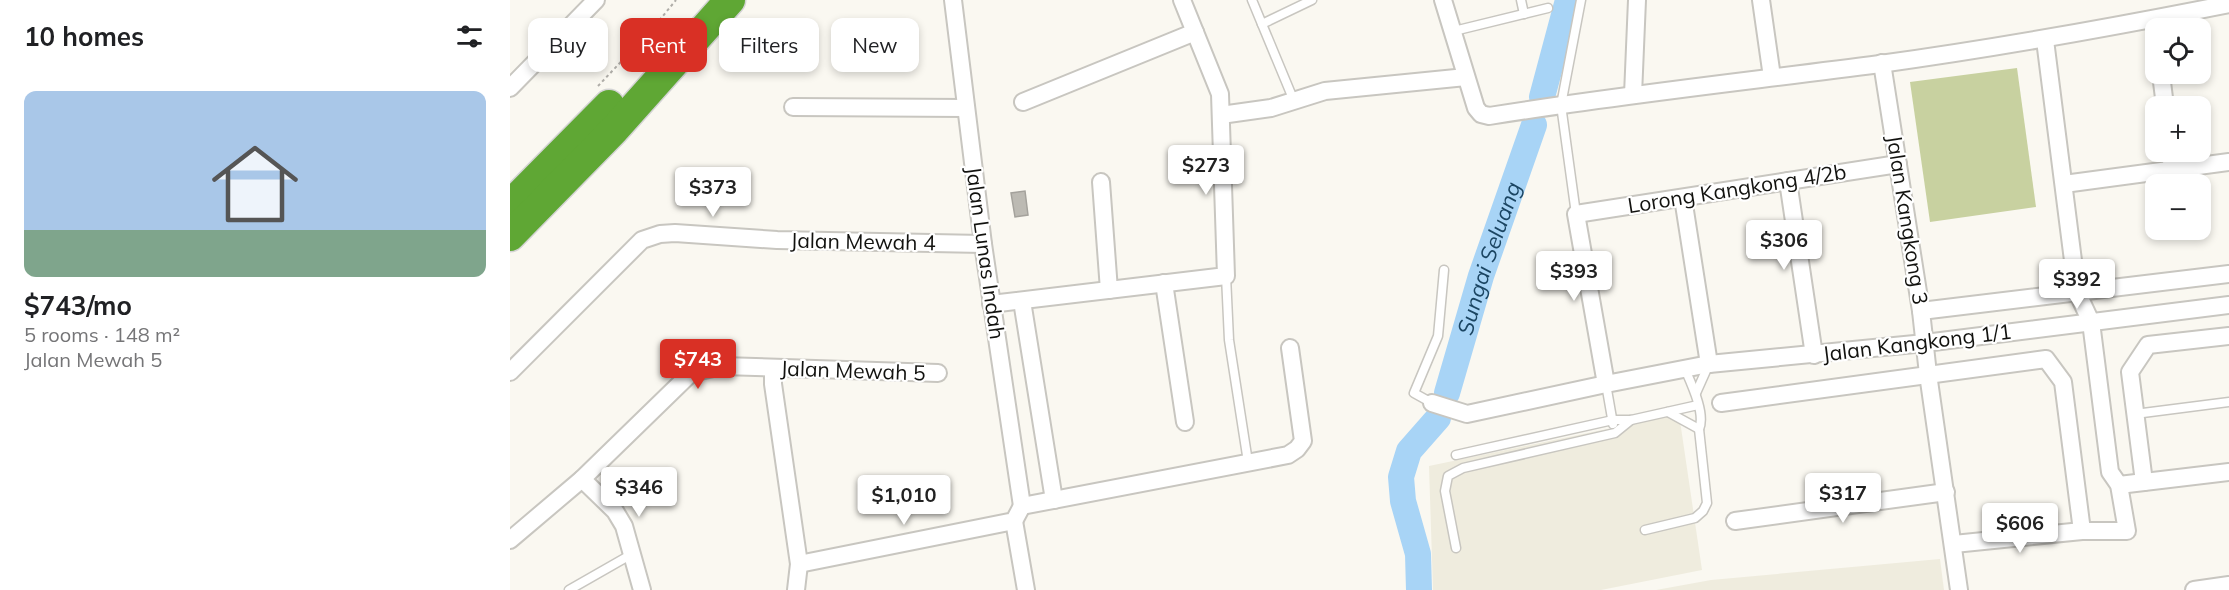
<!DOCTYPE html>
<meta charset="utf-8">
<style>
body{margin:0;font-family:Mulish,sans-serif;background:#f2f2f2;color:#202124;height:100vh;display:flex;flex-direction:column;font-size:22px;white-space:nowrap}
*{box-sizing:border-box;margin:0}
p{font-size:20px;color:#757577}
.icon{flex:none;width:33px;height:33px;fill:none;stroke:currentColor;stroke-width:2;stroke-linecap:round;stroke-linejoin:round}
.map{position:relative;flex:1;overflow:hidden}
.panel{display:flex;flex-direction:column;background:#fff;width:510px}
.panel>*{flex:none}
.hud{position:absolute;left:18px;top:18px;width:570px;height:54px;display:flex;gap:12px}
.fabs{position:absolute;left:1635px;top:18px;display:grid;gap:12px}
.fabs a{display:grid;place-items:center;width:66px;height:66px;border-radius:12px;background:#fff;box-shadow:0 3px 9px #0003;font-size:30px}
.price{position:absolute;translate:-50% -51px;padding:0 14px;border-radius:6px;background:#fff;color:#222;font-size:20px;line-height:39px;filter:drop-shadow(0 2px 3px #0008)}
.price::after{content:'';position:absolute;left:50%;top:36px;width:18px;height:14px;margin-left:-9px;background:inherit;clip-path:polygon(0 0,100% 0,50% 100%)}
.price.current{background:#d93025;color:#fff}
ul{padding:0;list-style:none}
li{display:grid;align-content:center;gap:12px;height:318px;padding:0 24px}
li+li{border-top:2px solid #e0e0e0}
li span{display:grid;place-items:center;height:186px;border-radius:12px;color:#555}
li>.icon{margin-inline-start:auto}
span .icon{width:108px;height:108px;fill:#fffc;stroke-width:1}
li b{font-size:26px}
h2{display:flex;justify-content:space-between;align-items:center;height:72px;padding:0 24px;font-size:26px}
.chip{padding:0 21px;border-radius:12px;background:#fff;box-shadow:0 3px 9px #0003;font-size:21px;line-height:54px}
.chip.current{background:#d93025;color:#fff}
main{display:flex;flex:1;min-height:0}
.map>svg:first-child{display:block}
</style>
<main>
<section class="panel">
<h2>10 homes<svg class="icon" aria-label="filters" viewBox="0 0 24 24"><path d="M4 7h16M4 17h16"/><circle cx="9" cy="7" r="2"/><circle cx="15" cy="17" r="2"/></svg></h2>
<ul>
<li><span style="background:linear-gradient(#a9c7e8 75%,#7fa58c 0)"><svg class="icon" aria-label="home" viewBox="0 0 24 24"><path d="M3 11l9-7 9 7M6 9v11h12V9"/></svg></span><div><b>$743/mo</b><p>5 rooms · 148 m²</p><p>Jalan Mewah 5</p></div></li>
</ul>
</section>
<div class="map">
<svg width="1719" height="590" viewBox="0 0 1719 590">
<rect width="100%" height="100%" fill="#faf8f1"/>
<g fill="#efecde">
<polygon points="1169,414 1192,570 1091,590 923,590 919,466"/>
<polygon points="1430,559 1434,590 1146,590 1201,580"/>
</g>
<polygon fill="#c8d1a0" points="1507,68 1526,207 1420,222 1400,82"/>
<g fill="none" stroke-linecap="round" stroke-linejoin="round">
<g stroke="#a8d4f6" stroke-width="26">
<polyline points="1032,97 1058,0"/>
<path id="s1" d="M937,393L971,276L1024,125"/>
<polyline points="909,590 908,554 893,501 891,477 899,451 928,418"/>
</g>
</g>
<polygon fill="#bcbab3" stroke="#a4a29c" stroke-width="1.5" points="515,191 518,215 505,217 501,193"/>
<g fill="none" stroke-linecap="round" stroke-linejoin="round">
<g stroke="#c8c6c0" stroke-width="11">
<g id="lane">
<polyline points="742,0 784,101"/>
<polyline points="1011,0 1014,14"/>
<polyline points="752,24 802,0"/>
<polyline points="944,31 1038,8"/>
<polyline points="1066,214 1051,105 1071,0"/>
<polyline points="716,276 719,340 738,462"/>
<polyline points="1096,384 1103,424"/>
<polyline points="1186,393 1199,364"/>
<polyline points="922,403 904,393 928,336 934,270"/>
<polyline points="1158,412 1189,429"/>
<polyline points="1625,414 1719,402"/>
<polyline points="946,455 1103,420 1121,420 1188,405"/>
<path d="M1135,530L1185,518L1193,511L1197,503L1189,429C1196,414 1181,383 1175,369"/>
<polyline points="946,548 935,491 938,476 953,468 1105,433 1121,420"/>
<polyline points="59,590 122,554"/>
</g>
</g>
<g stroke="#c8c6c0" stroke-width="20">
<g id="street">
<polyline points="443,0 473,244 512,506"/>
<path d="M933,0L966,108L971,114L979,116C1109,95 1240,81 1370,64C1487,48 1603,27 1719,4"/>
<polyline points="1251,0 1262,77"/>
<polyline points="1372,63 1411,311 1418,374 1449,590"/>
<polyline points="1651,74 1655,106"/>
<polyline points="0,88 86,0"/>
<polyline points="1123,95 1127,0"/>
<polyline points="513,102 685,32"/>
<polyline points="283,107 456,108"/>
<polyline points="711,115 761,108 815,91 956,77"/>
<polyline points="1660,152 1662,169"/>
<polyline points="1278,181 1304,355"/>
<polyline points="591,182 599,290"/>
<polyline points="1554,184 1719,162"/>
<polyline points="1173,198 1199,364"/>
<polyline points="654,283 675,422"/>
<polyline points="512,301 544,500"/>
<polyline points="481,304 716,276 710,94 672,0"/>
<polyline points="1411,311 1719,274"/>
<polyline points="263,369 263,384 289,564 286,590"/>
<polyline points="0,372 132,240 150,234 165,233 267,240 473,244"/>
<polyline points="1096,384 1066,214 1388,164"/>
<polyline points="922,403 957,414 1096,384 1199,364 1415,343 1719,305"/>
<polyline points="1211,403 1536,359 1553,382 1572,531"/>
<polyline points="72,479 105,511 114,526 132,590"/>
<polyline points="1634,482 1620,372 1638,345 1719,336"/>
<polyline points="1609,485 1719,472"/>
<polyline points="512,506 778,455 787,449 793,441 780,348"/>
<polyline points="504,521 516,590"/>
<polyline points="1225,521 1436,492"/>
<polyline points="0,540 72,479 181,373 212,366 428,373"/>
<polyline points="1444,544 1572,531 1617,531 1609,485 1600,472 1581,322 1567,292 1535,40"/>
<polyline points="289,564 504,521 512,506"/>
<polyline points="1684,590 1719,585"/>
</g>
</g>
<g stroke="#d4d4d4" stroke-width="33">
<g id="highway">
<polyline points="0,205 99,105"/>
<polyline points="0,236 103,131 220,0"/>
</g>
</g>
<polyline stroke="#afada8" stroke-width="2" stroke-dasharray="3 3" stroke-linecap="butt" points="88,86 143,28 166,0"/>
<use href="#lane" stroke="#fff" stroke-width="8"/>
<use href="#street" stroke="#fff" stroke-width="16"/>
<use href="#highway" stroke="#5fa734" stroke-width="30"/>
</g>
<g text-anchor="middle" stroke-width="4.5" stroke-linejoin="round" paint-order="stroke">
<g font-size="21" fill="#12120f" stroke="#fff">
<text transform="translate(1227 189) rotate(-9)" y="7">Lorong Kangkong 4/2b</text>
<text transform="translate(1397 220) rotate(81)" y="7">Jalan Kangkong 3</text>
<text transform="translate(353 242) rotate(1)" y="7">Jalan Mewah 4</text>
<text transform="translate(475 253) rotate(82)" y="7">Jalan Lunas Indah</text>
<text transform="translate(1407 343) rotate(-7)" y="7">Jalan Kangkong 1/1</text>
<text transform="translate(343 371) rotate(2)" y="7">Jalan Mewah 5</text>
</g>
<g font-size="22" font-style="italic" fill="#1b4562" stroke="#fff">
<text dy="8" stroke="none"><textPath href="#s1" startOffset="141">Sungai Seluang</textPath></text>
</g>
</g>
</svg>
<div class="fabs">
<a><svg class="icon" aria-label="locate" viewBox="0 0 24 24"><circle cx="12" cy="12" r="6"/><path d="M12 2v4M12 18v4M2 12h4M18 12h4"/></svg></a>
<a>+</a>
<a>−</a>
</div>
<b class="price" style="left:696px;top:196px">$273</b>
<b class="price" style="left:203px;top:218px">$373</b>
<b class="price" style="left:1274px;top:271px">$306</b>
<b class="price" style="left:1064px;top:302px">$393</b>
<b class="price" style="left:1567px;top:310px">$392</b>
<b class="price current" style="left:188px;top:390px">$743</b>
<b class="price" style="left:129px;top:518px">$346</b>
<b class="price" style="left:1333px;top:524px">$317</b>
<b class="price" style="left:394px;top:526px">$1,010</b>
<b class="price" style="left:1510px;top:554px">$606</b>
<div class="hud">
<a class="chip">Buy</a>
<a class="chip current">Rent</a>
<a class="chip">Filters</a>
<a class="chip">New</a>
</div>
</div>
</main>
